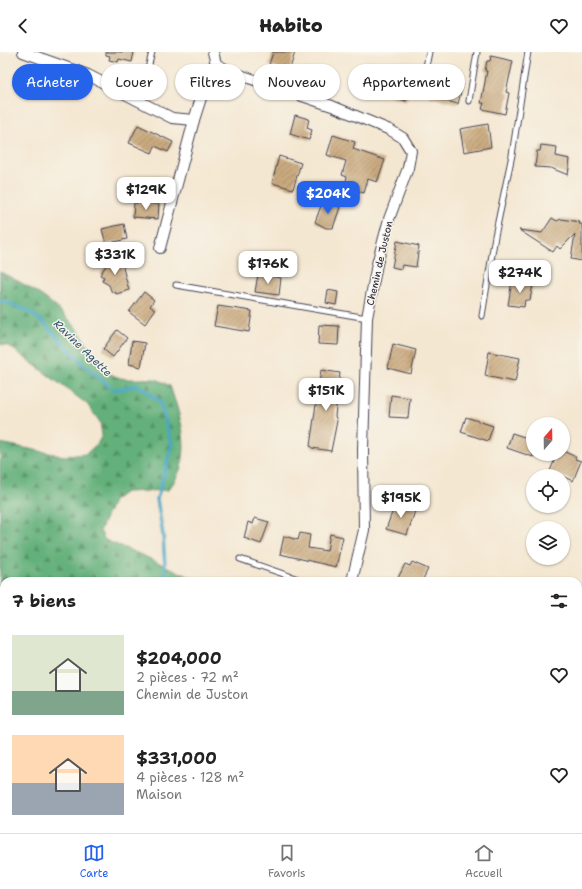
<!DOCTYPE html>
<html lang="fr">
<meta charset="utf-8">
<style>
body{margin:0;font-family:"Shantell Sans",sans-serif;background:#f6f6f6;color:#222;height:100vh;display:flex;flex-direction:column;font-size:15px;white-space:nowrap}
*{box-sizing:border-box;margin:0}
p{font-size:13px;color:#767676}
.icon{flex:none;width:22px;height:22px;fill:none;stroke:currentColor;stroke-width:2;stroke-linecap:round;stroke-linejoin:round}
.map{position:relative;flex:1;overflow:hidden}
.panel{position:absolute;left:0px;top:525px;width:582px;height:256px;display:flex;flex-direction:column;background:#fff;border-radius:12px 12px 0 0;box-shadow:0 1px 3px #0004}
.panel>*{flex:none}
.guide{position:absolute;left:12px;top:12px;width:558px;height:36px;display:flex;gap:8px}
.needle{width:26px;rotate:20deg}
.buttons{position:absolute;left:526px;top:365px;display:grid;gap:8px}
.buttons a{display:grid;place-items:center;width:44px;height:44px;border-radius:50%;background:#fff;box-shadow:0 1px 3px #0004;font-size:20px}
.price{position:absolute;translate:-50% -34px;padding:0 9px;border-radius:8px;background:#fff;color:#222;font-size:13px;line-height:26px;filter:drop-shadow(0 1px 2px #0008)}
.price::after{content:'';position:absolute;left:50%;top:24px;width:12px;height:9px;margin-left:-6px;background:inherit;clip-path:polygon(0 0,100% 0,50% 100%)}
.price.on{background:#2563eb;color:#fff}
ul{padding:0;list-style:none}
li{display:flex;align-items:center;gap:12px;height:100px;padding:0 12px}
li span{display:grid;place-items:center;flex:none;width:112px;height:80px;border-radius:0px;color:#555}
li>.icon{margin-inline-start:auto}
span .icon{width:48px;height:48px;fill:#fffc;stroke-width:1}
li b{font-size:17px}
h2{display:flex;justify-content:space-between;align-items:center;height:48px;padding:0 12px;font-size:17px}
.pill{padding:0 14px;border-radius:18px;background:#fff;box-shadow:0 1px 3px #0004;font-size:14px;line-height:36px}
.pill.on{background:#2563eb;color:#fff}
header{display:flex;justify-content:space-between;align-items:center;height:52px;padding:0 12px;background:#fff;font-size:18px;font-weight:800}
.tab-bar{display:flex;justify-content:space-around;align-items:center;height:56px;border-top:1px solid #e0e0e0;background:#fff;font-size:11px;color:#767676}
.tab-bar a{display:grid;justify-items:center;gap:2px}
.tab-bar .on{color:#2563eb}
.map>svg:first-child{display:block}
</style>
<header><svg class="icon" aria-label="back" viewBox="0 0 24 24"><path d="M15 5l-7 7 7 7"/></svg>Habito<svg class="icon" aria-label="heart" viewBox="0 0 24 24"><path d="M12 20l-8-8c-3-5 5-10 8-4 3-6 11-1 8 4z"/></svg></header>
<div class="map">
<svg width="582" height="781" viewBox="0 0 582 781">
<defs>
<pattern id="forest-firs" width="22" height="20" patternUnits="userSpaceOnUse"><rect width="22" height="20" fill="#64b07a"/><path d="M5 1l3.5 6h-7zM16 11l3.5 6h-7z" fill="#528f65"/></pattern>
<pattern id="building-hatch" width="6" height="6" patternUnits="userSpaceOnUse"><rect width="6" height="6" fill="#caaa7f"/><path d="M-1 1l2-2M0 6l6-6M5 7l2-2" fill="none" stroke="#a48a69"/></pattern>
</defs>
<rect width="100%" height="100%" fill="#f7f3e8"/>
<filter id="ink" filterUnits="userSpaceOnUse"><feTurbulence type="fractalNoise" baseFrequency=".025" numOctaves="2"/><feDisplacementMap in="SourceGraphic" scale="8" xChannelSelector="R" yChannelSelector="G"/><feConvolveMatrix kernelMatrix="1 2 1 2 8 2 1 2 1" color-interpolation-filters="sRGB"/></filter>
<filter id="wash" filterUnits="userSpaceOnUse"><feTurbulence type="fractalNoise" baseFrequency=".012" numOctaves="4" result="noise"/><feDisplacementMap in="SourceGraphic" scale="16" xChannelSelector="R" yChannelSelector="G"/><feGaussianBlur stdDeviation="0.9" result="paint"/><feColorMatrix in="noise" values="0 0 0 0 0 0 0 0 0 0 0 0 0 0 0 0 0 1.4 0 .05"/><feComposite in="paint" operator="in"/></filter>
<g filter="url(#wash)">
<rect width="100%" height="100%" fill="#f4e7d1"/>
<g fill="url(#forest-firs)" stroke="#43695a">
<path d="M0,220C30,234 61,254 80,281C90,296 94,312 111,322C123,330 140,326 153,327C159,327 165,332 170,334C182,369 195,407 168,438L125,440L113,449L100,479L105,488L144,504L199,529H4V777H201L202,781H0V391L64,404L86,402L98,391L102,383L100,370L87,352L9,294L0,292Z"/>
<polygon points="578,723 582,725 582,781 503,781 502,777 578,777"/>
</g>
<g fill="none" stroke-linecap="round" stroke-linejoin="round">
<g stroke="#48a7c7" stroke-width="3.5">
<polyline points="0,248 28,259 42,269 86,315 114,338 138,333 160,350 172,393 157,447 163,483 166,529"/>
<polyline points="80,781 82,777"/>
</g>
</g>
<g id="blocks">
<g fill="url(#building-hatch)">
<polygon points="106,0 134,0 132,10 119,7 118,10 109,8 110,4 106,3"/>
<polygon points="273,0 295,0 289,20 269,13"/>
<polygon points="491,4 513,9 506,40 509,41 505,62 482,57 484,51 481,51 487,19 485,19 487,9 490,9"/>
<polygon points="384,13 420,23 413,29 406,49 376,39"/>
<polygon points="435,26 463,32 458,52 430,45"/>
<polygon points="295,63 309,67 307,76 312,78 309,88 290,82"/>
<polygon points="488,72 491,95 464,100 460,77"/>
<polygon points="138,73 173,90 168,100 155,94 152,101 129,91"/>
<polygon points="333,83 355,90 353,97 385,108 377,130 368,127 364,141 355,138 356,133 346,129 347,125 342,123 346,109 327,103"/>
<polygon points="541,93 557,95 556,104 570,107 568,123 551,116 535,115 537,99 540,99"/>
<polygon points="279,104 301,111 293,137 272,131"/>
<polygon points="327,150 340,155 333,176 326,176 315,170 321,154"/>
<polygon points="134,151 159,152 158,167 133,165"/>
<polygon points="552,166 557,169 561,167 580,170 579,172 582,172 582,209 571,207 575,182 560,197 557,194 553,200 519,178 542,181"/>
<polygon points="124,172 127,187 106,192 102,177"/>
<polygon points="397,189 419,194 416,215 402,213 401,217 392,215"/>
<polygon points="112,204 121,208 120,211 125,213 123,216 129,238 116,242 115,240 112,241 109,233 102,229 104,225 100,223"/>
<polygon points="258,222 281,226 279,243 255,240"/>
<polygon points="512,229 533,232 530,248 525,248 524,255 508,253"/>
<polygon points="328,238 338,240 336,253 326,251"/>
<polygon points="144,240 154,248 150,254 155,258 145,272 129,260"/>
<polygon points="218,254 252,259 249,280 214,274"/>
<polygon points="319,273 339,274 338,293 318,292"/>
<polygon points="117,278 127,286 113,305 103,297"/>
<polygon points="132,289 145,291 141,315 129,312"/>
<polygon points="393,292 416,298 411,322 388,316"/>
<polygon points="489,300 520,306 515,330 485,324"/>
<polygon points="321,318 340,321 335,364 337,369 331,399 312,396 310,394"/>
<polygon points="391,343 410,346 408,366 389,365"/>
<polygon points="466,365 493,374 488,389 461,380"/>
<polygon points="512,381 533,388 533,405 507,396"/>
<polygon points="563,399 576,405 575,407 581,409 573,429 550,419 557,402 563,402"/>
<polygon points="396,450 416,456 407,483 386,477"/>
<polygon points="255,466 269,470 261,492 244,486 248,470 253,472"/>
<polygon points="300,481 310,483 308,496 327,499 330,482 343,485 336,515 280,502 284,484 298,488"/>
<polygon points="412,510 428,517 422,529 403,529 398,526 405,512 410,514"/>
</g>
</g>
</g>
<g filter="url(#ink)">
<use href="#blocks" fill-opacity="0" stroke="#424052" stroke-width="1"/>
<g fill="none" stroke-linecap="round" stroke-linejoin="round">
<g stroke="#424052" stroke-width="7">
<g id="service">
<polyline points="423,29 429,0"/>
<polyline points="469,49 477,0"/>
<polyline points="140,50 152,0"/>
<polyline points="176,233 367,266"/>
<polyline points="482,264 495,184 512,103 528,0"/>
<polyline points="240,507 304,529"/>
</g>
</g>
<g stroke="#424052" stroke-width="12">
<g id="minor">
<polyline points="23,0 88,23 172,66 194,68"/>
<polyline points="213,0 216,12 231,20 332,54 390,78 403,86 411,99 408,116 389,167 377,212 367,266 363,397 364,478 352,529"/>
<polyline points="160,196 194,68 210,18 216,12"/>
<polyline points="345,781 348,777"/>
</g>
</g>
<use href="#service" stroke="#fff" stroke-width="5"/>
<use href="#minor" stroke="#fff" stroke-width="10"/>
</g>
</g>
<g text-anchor="middle" stroke-width="3" stroke-linejoin="round" paint-order="stroke">
<g font-size="10" fill="#22223b" stroke="#f7f3e8">
<text transform="translate(379 211) rotate(-77)" y="4">Chemin de Juston</text>
</g>
<g font-size="11" font-style="italic" fill="#315773" stroke="#f7f3e8">
<text transform="translate(83 296) rotate(44)" y="4">Ravine Agette</text>
</g>
</g>
</svg>
<div class="buttons">
<a><svg class="needle" viewBox="-14 -14 28 28"><path d="M0-13l5 13h-10z" fill="#e53935"/><path d="M0 13l5-13h-10z" fill="#767676"/></svg></a>
<a><svg class="icon" aria-label="locate" viewBox="0 0 24 24"><circle cx="12" cy="12" r="6"/><path d="M12 2v4M12 18v4M2 12h4M18 12h4"/></svg></a>
<a><svg class="icon" aria-label="layers" viewBox="0 0 24 24"><path d="M12 4l9 5-9 5-9-5zM3 14l9 5 9-5"/></svg></a>
</div>
<b class="price" style="left:146px;top:159px">$129K</b>
<b class="price on" style="left:328px;top:163px">$204K</b>
<b class="price" style="left:115px;top:224px">$331K</b>
<b class="price" style="left:268px;top:233px">$176K</b>
<b class="price" style="left:520px;top:242px">$274K</b>
<b class="price" style="left:326px;top:360px">$151K</b>
<b class="price" style="left:401px;top:467px">$195K</b>
<div class="guide">
<a class="pill on">Acheter</a>
<a class="pill">Louer</a>
<a class="pill">Filtres</a>
<a class="pill">Nouveau</a>
<a class="pill">Appartement</a>
</div>
<section class="panel">
<h2>7 biens<svg class="icon" aria-label="filters" viewBox="0 0 24 24"><path d="M4 7h16M4 17h16"/><circle cx="9" cy="7" r="2"/><circle cx="15" cy="17" r="2"/></svg></h2>
<ul>
<li><span style="background:linear-gradient(#dfe7d0 70%,#7fa58c 0)"><svg class="icon" aria-label="home" viewBox="0 0 24 24"><path d="M3 11l9-7 9 7M6 9v11h12V9"/></svg></span><div><b>$204,000</b><p>2 pièces · 72 m²</p><p>Chemin de Juston</p></div><svg class="icon" aria-label="heart" viewBox="0 0 24 24"><path d="M12 20l-8-8c-3-5 5-10 8-4 3-6 11-1 8 4z"/></svg></li>
<li><span style="background:linear-gradient(#ffd9b3 60%,#9aa5b1 0)"><svg class="icon" aria-label="home" viewBox="0 0 24 24"><path d="M3 11l9-7 9 7M6 9v11h12V9"/></svg></span><div><b>$331,000</b><p>4 pièces · 128 m²</p><p>Maison</p></div><svg class="icon" aria-label="heart" viewBox="0 0 24 24"><path d="M12 20l-8-8c-3-5 5-10 8-4 3-6 11-1 8 4z"/></svg></li>
</ul>
</section>
</div>
<nav class="tab-bar">
<a class="on"><svg class="icon" aria-label="map" viewBox="0 0 24 24"><path d="M3 6l6-2 6 2 6-2v14l-6 2-6-2-6 2zM9 4v14M15 6v14"/></svg>Carte</a>
<a><svg class="icon" aria-label="saved" viewBox="0 0 24 24"><path d="M7 4h10v16l-5-4-5 4z"/></svg>Favoris</a>
<a><svg class="icon" aria-label="home" viewBox="0 0 24 24"><path d="M3 11l9-7 9 7M6 9v11h12V9"/></svg>Accueil</a>
</nav>
